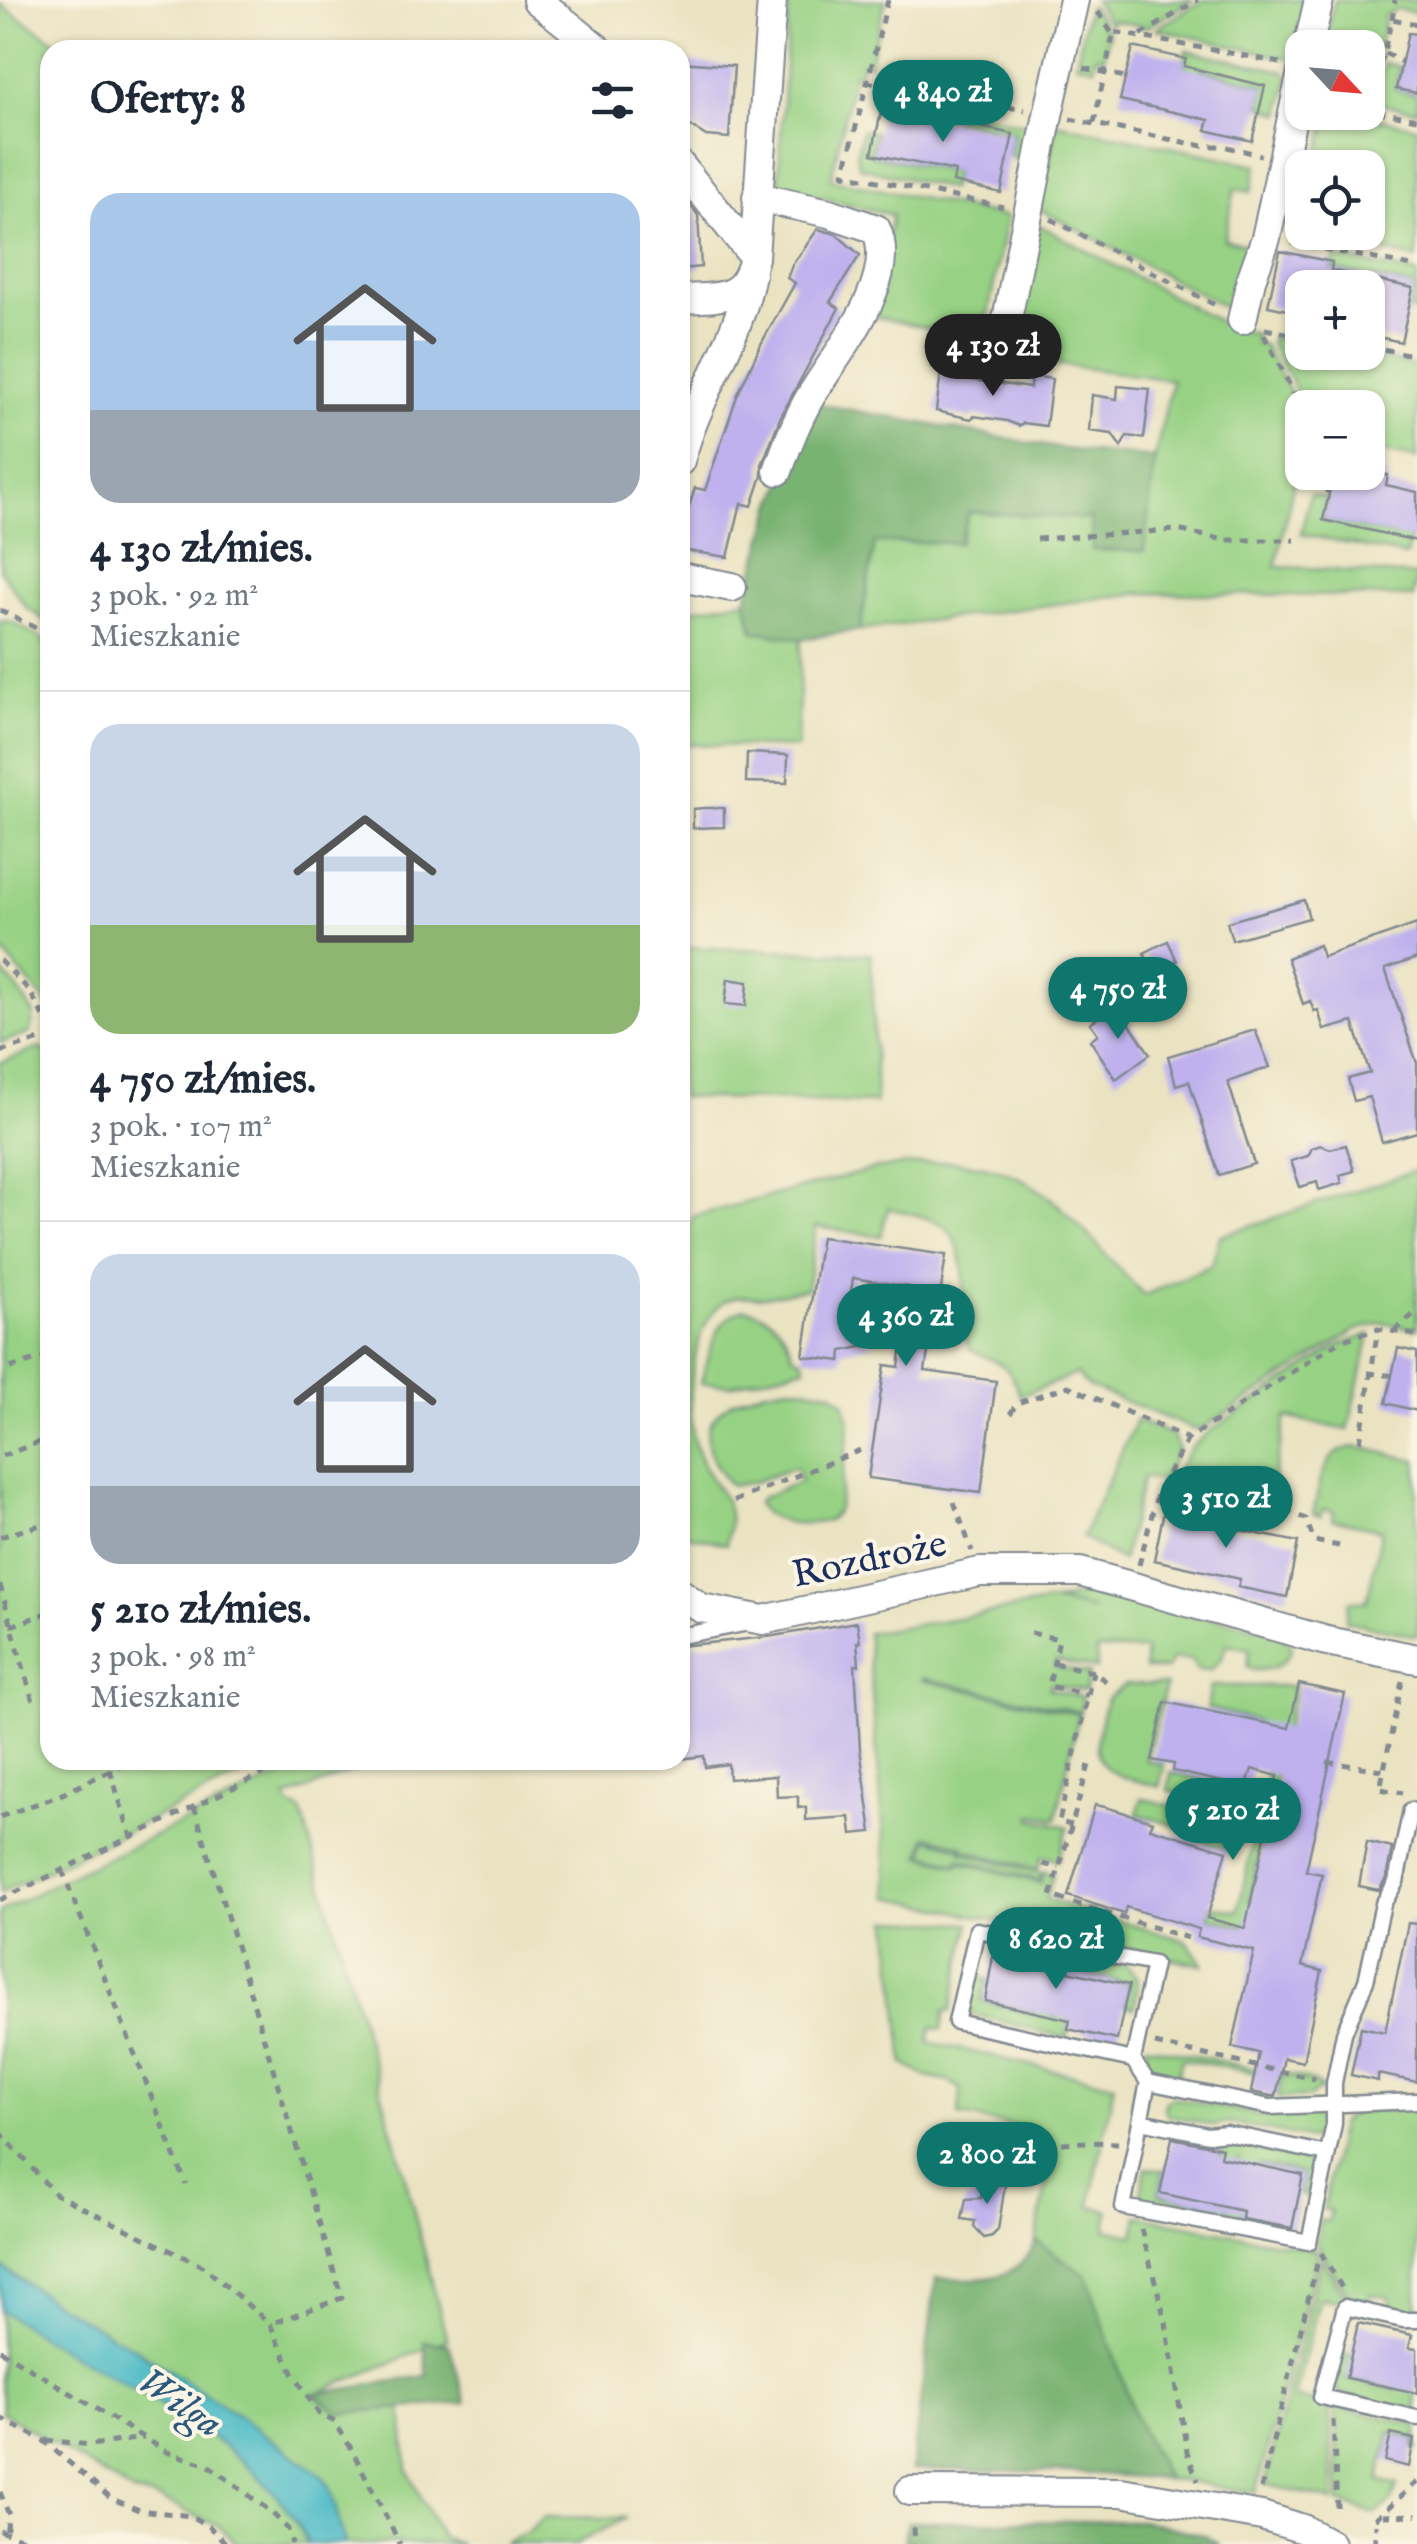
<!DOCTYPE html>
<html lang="pl">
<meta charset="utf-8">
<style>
body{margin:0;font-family:"IM FELL English",serif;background:#f2f2f3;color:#1f2937;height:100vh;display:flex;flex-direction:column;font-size:38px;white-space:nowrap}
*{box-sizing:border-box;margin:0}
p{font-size:32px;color:#747a83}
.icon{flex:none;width:55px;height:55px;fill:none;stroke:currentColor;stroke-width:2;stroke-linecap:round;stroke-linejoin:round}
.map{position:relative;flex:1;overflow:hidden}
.sheet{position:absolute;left:40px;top:40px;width:650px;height:1730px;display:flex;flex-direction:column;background:#fff;border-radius:30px;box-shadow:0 2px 8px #0004}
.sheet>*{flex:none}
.needle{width:65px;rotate:116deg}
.controls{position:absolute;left:1285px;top:30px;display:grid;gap:20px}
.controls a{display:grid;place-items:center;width:100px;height:100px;border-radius:20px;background:#fff;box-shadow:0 2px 8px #0004;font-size:50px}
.price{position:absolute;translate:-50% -85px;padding:0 22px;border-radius:35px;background:#0f766e;color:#fff;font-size:32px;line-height:65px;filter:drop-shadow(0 2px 5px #0008)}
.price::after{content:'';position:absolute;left:50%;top:60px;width:30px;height:22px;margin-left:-15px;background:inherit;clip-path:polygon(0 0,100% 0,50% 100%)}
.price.selected{background:#222;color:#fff}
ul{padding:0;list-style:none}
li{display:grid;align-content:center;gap:20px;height:530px;padding:0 50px}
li+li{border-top:2px solid #e0e1e3}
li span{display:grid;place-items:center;height:310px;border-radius:30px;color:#555}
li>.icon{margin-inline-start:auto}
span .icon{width:180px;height:180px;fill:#fffc;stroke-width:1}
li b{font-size:42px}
h2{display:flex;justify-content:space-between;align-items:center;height:120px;padding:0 50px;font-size:42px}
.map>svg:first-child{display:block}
</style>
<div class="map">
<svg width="1417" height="2544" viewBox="0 0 1417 2544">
<rect width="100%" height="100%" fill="#fcf5e5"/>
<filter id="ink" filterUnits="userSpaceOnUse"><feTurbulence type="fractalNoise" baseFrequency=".01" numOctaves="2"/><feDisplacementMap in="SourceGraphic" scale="20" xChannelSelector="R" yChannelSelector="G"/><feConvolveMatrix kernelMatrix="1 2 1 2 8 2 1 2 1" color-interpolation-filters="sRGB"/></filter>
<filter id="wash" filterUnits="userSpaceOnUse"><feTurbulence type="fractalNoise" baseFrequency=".0048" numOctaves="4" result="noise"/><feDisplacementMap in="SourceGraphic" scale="40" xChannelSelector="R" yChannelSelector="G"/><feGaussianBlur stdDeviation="2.25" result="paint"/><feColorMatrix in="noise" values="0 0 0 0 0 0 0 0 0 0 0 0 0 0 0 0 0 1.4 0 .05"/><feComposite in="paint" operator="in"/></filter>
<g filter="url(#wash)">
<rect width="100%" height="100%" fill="#eae3c2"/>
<g fill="#97d184" stroke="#598071" stroke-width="2.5">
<polygon points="789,0 886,0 869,64 862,63 860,73 854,73 831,179 1007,217 983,340 872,316 892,215 778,187"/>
<polygon points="1094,0 1192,0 1147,27 1112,20 1110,25"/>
<polygon points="1203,0 1304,0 1292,59 1156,29"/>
<polygon points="1335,0 1417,0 1417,13 1397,9 1385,16 1368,101 1368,48 1323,47"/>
<polygon points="0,4 68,50 50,50 50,624 26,607 0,570"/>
<polygon points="1091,6 1109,34 1104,57 1096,56 1094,67 1076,63 1088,8"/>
<polygon points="1186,50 1284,71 1289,77 1281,114 1261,106 1265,85 1201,69 1199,73 1184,69"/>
<polygon points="1384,63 1400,67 1395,89 1417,94 1417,111 1374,103"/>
<polygon points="936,104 1035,127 1028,163 1013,159 1010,153 1014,132 933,114"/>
<polygon points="1329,113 1348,113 1417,127 1417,259 1309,237 1310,233 1368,232 1368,168 1316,167"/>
<polygon points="1056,123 1257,165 1251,192 1235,189 1224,239 1251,246 1236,313 1039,209"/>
<polygon points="862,130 875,132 871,155 954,172 950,189 860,167 856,155"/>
<polygon points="1039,225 1233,329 1256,334 1255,343 1264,345 1302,416 1302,443 1276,566 1417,576 1413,597 1139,593 860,630 875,542 959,543 969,512 1092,519 1154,462 1172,380 1017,359 1012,354"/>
<polygon points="1335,257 1417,274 1417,312 1409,310 1413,287 1332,269"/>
<polygon points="1272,337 1302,343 1302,352 1350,353 1417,366 1417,459 1368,448 1368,408 1305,407 1270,343"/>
<polygon points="1310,494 1327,498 1323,520 1395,536 1410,536 1406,556 1301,534"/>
<polygon points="746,600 753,631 801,639 797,748 680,744 680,611"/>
<polygon points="0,620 13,622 44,640 50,656 50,1008 0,948"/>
<polygon points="680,947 871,954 876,1103 680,1097"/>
<polygon points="0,970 17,988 34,1014 30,1033 0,1043"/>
<polygon points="39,1048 50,1054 50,1760 274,1760 0,1893 0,1063"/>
<path d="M950,1161C965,1164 982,1165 997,1169C1062,1189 1097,1252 1145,1295L1212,1265L1220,1236L1417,1170V1329L1382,1323L1356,1330L1206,1426L1195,1430L1087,1386L1077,1374L1020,1396C1007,1360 1004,1366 971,1350L965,1338C964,1307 970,1242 942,1225C926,1215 905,1213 888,1208L881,1236L816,1227L807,1289C794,1291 782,1293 769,1296C754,1300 740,1292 725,1301C688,1324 684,1417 698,1453C713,1494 739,1494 726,1544L680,1533V1241L694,1216L878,1168Z"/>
<path d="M746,1309C772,1314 785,1329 793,1354L804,1360L805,1367L730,1385L701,1383C708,1357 715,1314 746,1309Z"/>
<polygon points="1370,1334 1348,1430 1286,1417 1268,1504 1182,1485 1185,1473 1176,1471 1192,1446 1209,1432 1338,1346"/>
<path d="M792,1386L832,1392L844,1402L850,1423L838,1509L828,1521C804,1525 770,1526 757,1503L761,1498L801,1481L796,1467L754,1482L731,1486C676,1422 727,1393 792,1386Z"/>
<polygon points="1136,1420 1173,1435 1178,1449 1162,1481 1143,1477 1122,1561 1082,1537"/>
<path d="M1357,1447L1417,1460V1636L1346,1621L1349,1601H1367L1382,1530L1332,1519L1334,1511L1323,1509L1321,1516L1313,1514C1320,1485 1321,1449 1357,1447Z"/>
<path d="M1085,1594L1281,1631L1292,1648C1284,1668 1271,1670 1252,1670L1247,1665L1250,1649L1226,1644L1222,1659L1211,1670H1197L1191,1660L1172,1659L1167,1669H1145V1650H1097L1096,1669L1056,1661L1055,1667L1089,1674L1085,1691L1051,1684L1049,1689L1083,1697L1080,1712L923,1678L922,1680L1079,1714L1056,1819L1032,1815V1819L1068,1827L1058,1860L1042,1856L1038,1869L963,1850L964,1846L927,1836L921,1856L958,1866L960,1862L1041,1883L1044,1871L1053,1874L1046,1899L1187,1941L1203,1965L889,1897L867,1633L1052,1602L1094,1610L1055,1601Z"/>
<path d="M1166,1685L1146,1760L1164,1765L1159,1787C1124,1776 1088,1776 1099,1729C1102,1718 1103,1707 1108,1697L1125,1685Z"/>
<polygon points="1211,1686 1295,1686 1284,1736 1256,1730 1257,1721 1207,1708"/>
<polygon points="315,1760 382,1760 286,1798 290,1806 301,1810 400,2158 447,2340 314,2394 340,2413 402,2408 407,2469 441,2537 461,2544 345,2544 330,2487 322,2476 231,2411 136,2349 58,2305 0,2266 0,1912 65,1878"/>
<polygon points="1269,1765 1277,1767 1249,1900 1285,1908 1279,1935 1209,1917 1213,1906 1238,1911"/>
<path d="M1171,1773H1172L1245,1789C1229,1818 1193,1797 1168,1790Z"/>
<path d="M1142,1798C1169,1807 1231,1812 1227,1849L1198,1839L1199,1833L1137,1814Z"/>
<polygon points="928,1839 961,1848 961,1852 1041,1873 1039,1880 959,1859 957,1863 924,1854"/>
<polygon points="889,1920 970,1923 951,2011 945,2010 942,2029 932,2027 929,2042 1114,2084 1090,2206 1109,2211 1106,2230 1134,2235 1138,2216 1314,2249 1318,2253 1256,2492 1167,2479 1135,2418 1087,2276 1036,2241 1051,2159 1036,2130 959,2116 961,2089 950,2082 927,2077 904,2064"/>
<path d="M1050,1948L1125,1965C1142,1976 1138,1989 1134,2008L1125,2005L1129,1984L1062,1967L1060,1972L1046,1969Z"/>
<polygon points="974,1976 987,1979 982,2001 1033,2013 1034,2009 1051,2013 1054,2018 1056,2015 1070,2018 1067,2038 970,2014 968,2006"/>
<polygon points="1146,2045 1308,2080 1322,2088 1309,2097 1278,2098 1282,2078 1182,2059 1177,2078 1158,2074 1146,2062"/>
<polygon points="1172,2097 1266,2116 1323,2112 1326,2126 1321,2135 1311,2139 1227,2122 1215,2126 1168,2115 1164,2109 1166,2101"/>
<polygon points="1417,2109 1417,2312 1389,2306 1390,2298 1372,2294 1369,2302 1350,2298 1316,2242 1321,2220 1328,2222 1331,2211 1323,2209 1340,2125 1345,2118 1357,2111"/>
<polygon points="1223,2142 1303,2159 1317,2166 1312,2195 1308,2199 1300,2193 1303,2174 1258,2164 1256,2168 1238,2164 1238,2159 1235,2163 1220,2160"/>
<polygon points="1146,2167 1164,2170 1159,2194 1206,2204 1208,2199 1225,2203 1228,2209 1229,2204 1244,2208 1240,2222 1147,2204 1141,2193"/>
<polygon points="1321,2258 1345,2297 1337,2301 1320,2298 1294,2398 1329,2405 1334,2501 1265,2484"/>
<path d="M0,2310C24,2325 47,2341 72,2355C155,2402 266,2453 308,2544H238L218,2526L159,2499L133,2493L2,2412Z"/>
<polygon points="1340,2352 1351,2355 1350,2376 1346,2378 1396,2390 1398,2386 1415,2390 1417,2411 1340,2394 1332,2381"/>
<polygon points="1335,2407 1417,2424 1417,2450 1414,2449 1415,2438 1390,2432 1379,2480 1397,2485 1392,2501 1376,2514 1339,2502"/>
<polygon points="544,2517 627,2518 575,2544 503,2544 526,2533"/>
</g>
<g fill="#79b372" stroke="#4a7168" stroke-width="2.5">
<polygon points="819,404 1062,449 1155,458 1144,551 1092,550 1091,519 969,512 959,543 875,542 860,630 801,639 753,631 746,600 774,503"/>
<path d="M1036,2241L1087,2276L1135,2418L1167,2479L1071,2472L912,2469L936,2278C978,2279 1017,2286 1036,2241Z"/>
<polygon points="424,2341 449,2345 466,2403 340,2413 313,2394 427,2376"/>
<polygon points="1143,2521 1203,2535 1220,2544 934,2544 904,2540 908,2522"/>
</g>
<path fill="#4ebbc6" stroke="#347592" stroke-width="2.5" d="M0,2266L58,2305L136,2349L231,2411L322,2476L330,2487L345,2544H308C266,2453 155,2402 72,2355C47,2341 24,2325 0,2310Z"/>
<g id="blocks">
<g fill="#beb1ee">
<polygon points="1408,33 1417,34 1417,93 1396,89"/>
<polygon points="1133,47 1186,59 1184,66 1265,86 1252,141 1206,130 1209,120 1120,100"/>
<polygon points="680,62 734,66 729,138 706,136 680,119"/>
<polygon points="884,98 933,109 932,117 1013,134 1001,193 953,182 955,171 872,154"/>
<polygon points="680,193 698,215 701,267 680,269"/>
<polygon points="818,229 836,234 860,255 830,302 839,308 780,418 762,465 762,476 752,506 741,503 728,557 680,550 685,519 695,488 705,490 737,396 761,344 795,283 787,278 792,265"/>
<polygon points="1280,251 1332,262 1331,270 1413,288 1401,342 1369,335 1372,323 1368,322 1368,288 1302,288 1302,313 1268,306"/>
<polygon points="942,364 963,367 961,379 995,383 1030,388 1031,376 1052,379 1046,426 1023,423 1019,426 1007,421 974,416 971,419 936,411"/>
<polygon points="1118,386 1150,389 1144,438 1127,436 1121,447 1112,434 1089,431 1092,395 1117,399"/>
<polygon points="1334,472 1388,475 1386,485 1417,492 1417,541 1323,520"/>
<polygon points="747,753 788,755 787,783 746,782"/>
<polygon points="704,808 724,808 724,827 693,828 693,809"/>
<polygon points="1304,900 1309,918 1232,940 1227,922"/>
<polygon points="1417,924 1417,958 1385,969 1417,1063 1417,1132 1382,1142 1369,1097 1354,1101 1348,1079 1370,1073 1353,1022 1324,1030 1318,1010 1314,1011 1310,1001 1303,1004 1287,958 1319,945 1323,957"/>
<polygon points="1168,941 1177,961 1154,973 1144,953"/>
<polygon points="728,979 748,982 746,1006 725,1004"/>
<polygon points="1117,1005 1150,1054 1116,1079 1090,1040 1098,1034 1090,1023"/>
<polygon points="1255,1030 1270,1067 1228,1082 1254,1164 1219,1175 1189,1081 1176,1085 1168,1056"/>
<polygon points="1321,1145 1330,1149 1346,1145 1354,1171 1340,1175 1342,1183 1319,1190 1317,1182 1300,1187 1291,1161 1308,1156 1312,1148"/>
<polygon points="821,1237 946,1255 939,1303 959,1315 932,1325 925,1371 996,1381 981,1493 868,1478 885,1365 899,1367 910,1287 853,1278 846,1324 871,1345 842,1351 841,1361 803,1356"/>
<polygon points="1398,1348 1417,1352 1417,1411 1386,1403"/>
<polygon points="1165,1505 1218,1516 1215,1525 1298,1542 1287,1597 1238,1587 1240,1579 1154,1560"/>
<polygon points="857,1622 860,1642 857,1642 859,1665 855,1665 860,1749 872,1832 852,1834 850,1817 806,1820 806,1807 798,1808 798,1796 777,1797 776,1776 729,1779 728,1764 705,1767 704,1756 680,1759 680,1646 767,1637"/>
<polygon points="1299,1684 1345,1694 1306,1871 1322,1874 1302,1966 1322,1971 1303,2062 1284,2058 1276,2096 1271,2096 1251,2092 1259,2053 1232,2047 1254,1951 1197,1937 1199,1929 1126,1907 1124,1914 1068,1896 1095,1805 1105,1807 1153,1821 1150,1828 1227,1851 1207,1918 1245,1928 1278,1776 1252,1769 1246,1787 1173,1771 1174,1764 1152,1760 1165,1702 1289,1728"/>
<polygon points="1367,1842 1392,1848 1386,1878 1379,1890 1359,1886"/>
<polygon points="1408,1923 1417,1924 1417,2082 1378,2074 1378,2081 1351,2075 1361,2027 1385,2032"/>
<polygon points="995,1945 1048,1957 1046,1966 1129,1985 1117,2040 1068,2029 1070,2020 985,2001"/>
<polygon points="1172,2138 1222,2148 1220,2157 1303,2175 1292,2228 1242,2219 1243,2211 1160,2193"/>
<polygon points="985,2176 1006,2179 998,2230 992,2236 984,2238 974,2227 975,2221 962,2219 966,2199 981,2198"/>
<polygon points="1358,2323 1412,2335 1409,2348 1417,2349 1417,2393 1346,2378"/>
<polygon points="1391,2434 1414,2439 1409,2467 1385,2461"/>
</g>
</g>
</g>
<g filter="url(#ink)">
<use href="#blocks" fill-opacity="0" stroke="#828990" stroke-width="2.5"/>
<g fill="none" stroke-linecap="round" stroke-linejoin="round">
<g stroke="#828990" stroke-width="19">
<g id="service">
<polyline points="680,1636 743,1624"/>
<polyline points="1133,2060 1154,1964 977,1930 956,2022 1133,2060 1148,2082 1270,2107 1417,2101"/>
<polyline points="1148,2082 1123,2207 1309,2242 1334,2124 1334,2083 1344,2033 1366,1981 1383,1904 1396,1882 1411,1810"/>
<polyline points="1141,2121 1208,2135 1226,2133 1327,2154"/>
<polyline points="1417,2320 1403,2320 1345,2307 1321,2397 1417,2418"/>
</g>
</g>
<g stroke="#828990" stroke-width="32">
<g id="minor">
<polyline points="537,0 599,50"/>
<polyline points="1308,48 1319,0"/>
<path d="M680,165L754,257C745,302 718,297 680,299"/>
<path d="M757,197L829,213L876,229C900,281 834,356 809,399C796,422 787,445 778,471"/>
<polyline points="754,257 772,0"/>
<polyline points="1242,320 1251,280 1266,238 1302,72"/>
<polyline points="1001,349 1048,115 1074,0"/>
<path d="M680,461C697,396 739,339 751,274"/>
<polyline points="680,577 732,587"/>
<polyline points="680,1593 701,1608 763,1620 980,1572 1080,1572 1327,1641 1417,1659"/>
<polyline points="910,2491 1121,2492 1262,2516 1303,2529 1330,2544"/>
</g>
</g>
<g stroke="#828990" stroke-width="5" stroke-dasharray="8 8" stroke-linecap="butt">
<polyline points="888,0 844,174 1003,207"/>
<path d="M1098,12L1113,35L1114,32C1170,43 1225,51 1280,63"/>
<polyline points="1392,19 1395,0"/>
<polyline points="1417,24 1392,19 1369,110 1417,119"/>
<polyline points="1141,35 1198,0"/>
<polyline points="1385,53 1402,62"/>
<polyline points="1084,68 1125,77"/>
<polyline points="866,82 1025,110"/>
<polyline points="1070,119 1203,146 1223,146 1261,155"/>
<polyline points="1094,123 1113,35"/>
<polyline points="1051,219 1219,307"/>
<polyline points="1292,243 1417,267"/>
<polyline points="1265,329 1302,336"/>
<polyline points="1264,335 1302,409"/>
<polyline points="1368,346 1417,356"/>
<polyline points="1310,484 1330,492"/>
<polyline points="1037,539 1177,530 1225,540 1295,540"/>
<polyline points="0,610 50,635"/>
<polyline points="0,960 29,990 50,1028"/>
<polyline points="0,1052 50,1037"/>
<polyline points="1395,1331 1417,1311"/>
<polyline points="10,1368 50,1356"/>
<polyline points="1368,1373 1397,1376"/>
<polyline points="1010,1414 1017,1403 1068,1386 1188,1439 1340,1341 1378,1329 1417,1335"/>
<polyline points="1360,1442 1378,1329"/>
<polyline points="2,1456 50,1438"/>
<polyline points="1158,1491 1291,1513 1306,1519 1314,1541 1344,1547"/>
<polyline points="734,1501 863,1449"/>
<polyline points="954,1502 972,1551"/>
<polyline points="0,1537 50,1522"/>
<polyline points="1139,1565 1158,1491 1188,1439"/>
<polyline points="0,1585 34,1705"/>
<polyline points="11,1626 50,1612"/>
<polyline points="1031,1633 1059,1639 1049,1686 1088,1695"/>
<polyline points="1054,1663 1093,1672 1110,1684"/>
<polyline points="1402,1681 1380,1789 1403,1793"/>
<polyline points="1327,1762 1383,1770"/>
<polyline points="1089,1765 1051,1896 1188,1938"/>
<polyline points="110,1770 131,1837"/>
<polyline points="194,1806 342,2298 270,2324"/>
<polyline points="0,1817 63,1794 131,1760"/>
<polyline points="1072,1825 1059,1822 1093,1672"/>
<polyline points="1043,1864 1059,1868"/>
<polyline points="62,1870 186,2184"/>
<polyline points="0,1900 291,1760"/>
<polyline points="1155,2044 1315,2079"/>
<polyline points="0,2132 55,2194 204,2267 270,2324 293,2373 319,2414 335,2422 352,2450 400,2544"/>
<path d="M996,2177L998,2166C1040,2140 1071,2141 1118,2143"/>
<polyline points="1141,2229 1166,2323 1187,2452 1198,2481"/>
<polyline points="1321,2253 1344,2291"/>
<polyline points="0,2350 167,2452 208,2465 270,2511 288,2529 292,2544"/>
<polyline points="0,2418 43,2440 110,2498 139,2510 191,2516 209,2527 227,2544"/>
<polyline points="1333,2420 1337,2507"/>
<polyline points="46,2440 90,2445 144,2438"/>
<polyline points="1261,2489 1318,2260"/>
<polyline points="0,2492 9,2515 6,2533"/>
<polyline points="1383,2516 1417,2515"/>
<polyline points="1375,2519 1417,2482"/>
<polyline points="914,2528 915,2544"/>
<polyline points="0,2531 38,2544"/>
<polyline points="1375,2544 1376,2524"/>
</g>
<use href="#service" stroke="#fff" stroke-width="14"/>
<use href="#minor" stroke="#fff" stroke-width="28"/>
</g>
</g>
<g text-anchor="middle" stroke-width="8" stroke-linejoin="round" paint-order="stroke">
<g font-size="38" fill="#1b2f5e" stroke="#fcf5e5">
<text transform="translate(869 1558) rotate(-12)" y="13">Rozdroże</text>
</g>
<g font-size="40" font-style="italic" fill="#2a597d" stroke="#fcf5e5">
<text transform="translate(181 2401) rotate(34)" y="14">Wilga</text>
</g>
</g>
</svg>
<div class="controls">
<a><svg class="needle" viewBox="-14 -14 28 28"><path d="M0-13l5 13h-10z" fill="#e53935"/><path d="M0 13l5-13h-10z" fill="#747a83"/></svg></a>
<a><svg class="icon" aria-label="locate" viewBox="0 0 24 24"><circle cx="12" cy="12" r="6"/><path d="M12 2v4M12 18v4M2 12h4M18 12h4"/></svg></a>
<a>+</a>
<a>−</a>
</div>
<b class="price" style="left:943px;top:145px">4 840 zł</b>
<b class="price selected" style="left:993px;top:399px">4 130 zł</b>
<b class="price" style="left:1118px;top:1042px">4 750 zł</b>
<b class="price" style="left:906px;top:1369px">4 360 zł</b>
<b class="price" style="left:1226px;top:1551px">3 510 zł</b>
<b class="price" style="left:1233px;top:1863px">5 210 zł</b>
<b class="price" style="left:1056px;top:1992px">8 620 zł</b>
<b class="price" style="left:987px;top:2207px">2 800 zł</b>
<section class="sheet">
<h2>Oferty: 8<svg class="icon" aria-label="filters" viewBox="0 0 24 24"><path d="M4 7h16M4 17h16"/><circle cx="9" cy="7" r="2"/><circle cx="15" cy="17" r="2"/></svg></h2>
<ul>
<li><span style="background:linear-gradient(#a9c7e8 70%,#9aa5b1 0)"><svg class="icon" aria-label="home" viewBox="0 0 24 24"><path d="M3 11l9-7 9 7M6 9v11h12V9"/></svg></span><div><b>4 130 zł/mies.</b><p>3 pok. · 92 m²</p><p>Mieszkanie</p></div></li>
<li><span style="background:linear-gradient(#c9d6e8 65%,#8fb573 0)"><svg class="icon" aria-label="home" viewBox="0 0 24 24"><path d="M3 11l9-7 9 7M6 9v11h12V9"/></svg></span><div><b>4 750 zł/mies.</b><p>3 pok. · 107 m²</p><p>Mieszkanie</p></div></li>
<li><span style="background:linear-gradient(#c9d6e8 75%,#9aa5b1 0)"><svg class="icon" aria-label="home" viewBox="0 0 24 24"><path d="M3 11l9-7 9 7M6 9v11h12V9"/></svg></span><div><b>5 210 zł/mies.</b><p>3 pok. · 98 m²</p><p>Mieszkanie</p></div></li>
</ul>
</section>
</div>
